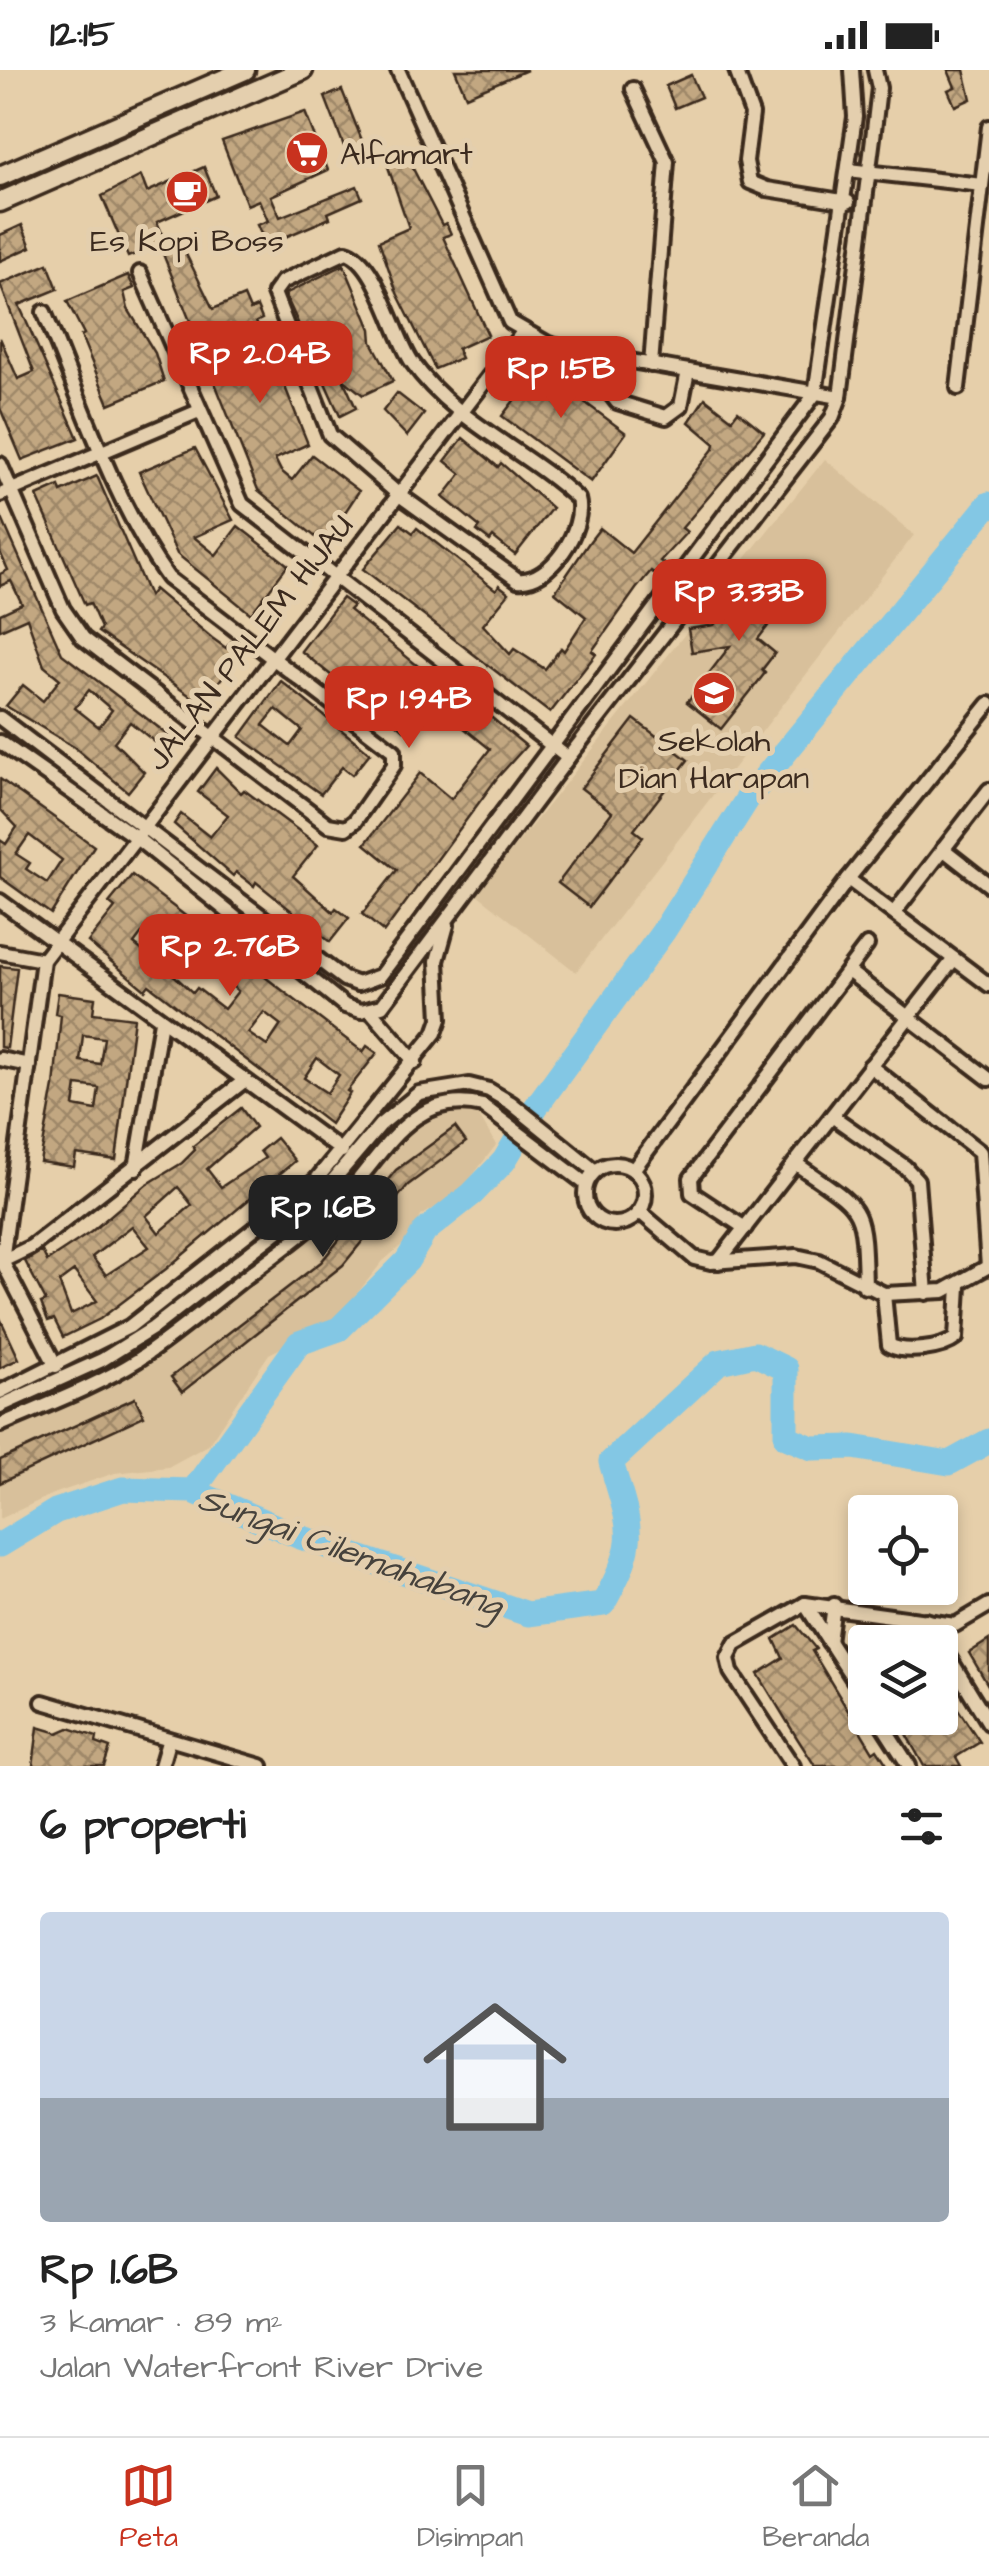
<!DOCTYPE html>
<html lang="id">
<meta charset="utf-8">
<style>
body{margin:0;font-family:"Architects Daughter",sans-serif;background:#f6f6f6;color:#222;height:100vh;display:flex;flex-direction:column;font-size:38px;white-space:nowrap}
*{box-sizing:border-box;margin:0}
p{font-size:32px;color:#767676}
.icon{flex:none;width:55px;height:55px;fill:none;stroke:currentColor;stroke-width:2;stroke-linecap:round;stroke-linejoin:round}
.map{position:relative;height:1696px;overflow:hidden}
.side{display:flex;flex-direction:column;background:#fff;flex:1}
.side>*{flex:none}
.fabs{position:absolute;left:848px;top:1425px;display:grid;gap:20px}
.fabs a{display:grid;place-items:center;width:110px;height:110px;border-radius:10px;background:#fff;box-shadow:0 5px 15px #0003;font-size:50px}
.price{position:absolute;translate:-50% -85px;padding:0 22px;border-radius:20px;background:#c8321e;color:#fff;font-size:32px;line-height:65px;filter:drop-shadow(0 2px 5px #0008)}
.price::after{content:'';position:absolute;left:50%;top:60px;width:30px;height:22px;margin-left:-15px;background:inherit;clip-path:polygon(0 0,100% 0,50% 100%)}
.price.selected{background:#222;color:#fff}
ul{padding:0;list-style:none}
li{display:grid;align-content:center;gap:20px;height:530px;padding:0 40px}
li+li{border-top:2px solid #e0e0e0}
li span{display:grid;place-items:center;height:310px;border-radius:10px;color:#555}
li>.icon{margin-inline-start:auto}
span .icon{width:180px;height:180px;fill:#fffc;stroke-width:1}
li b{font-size:42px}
h2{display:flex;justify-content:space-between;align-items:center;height:120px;padding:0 40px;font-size:42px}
.status{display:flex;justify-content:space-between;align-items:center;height:70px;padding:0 50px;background:#fff;direction:ltr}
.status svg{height:28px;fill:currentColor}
.menu{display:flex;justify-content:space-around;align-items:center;height:140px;border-top:2px solid #e0e0e0;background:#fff;font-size:28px;color:#767676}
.menu a{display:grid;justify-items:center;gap:5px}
.menu .selected{color:#c8321e}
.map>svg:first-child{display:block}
</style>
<div class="status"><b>12:15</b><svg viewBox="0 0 49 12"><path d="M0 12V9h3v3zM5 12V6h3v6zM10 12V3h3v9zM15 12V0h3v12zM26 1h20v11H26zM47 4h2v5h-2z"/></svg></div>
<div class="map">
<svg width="989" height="1696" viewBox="0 0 989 1696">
<defs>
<pattern id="building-cross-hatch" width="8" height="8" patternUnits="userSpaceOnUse" patternTransform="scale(2.5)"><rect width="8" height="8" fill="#c2a781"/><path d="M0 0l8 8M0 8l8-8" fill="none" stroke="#9f8869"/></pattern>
</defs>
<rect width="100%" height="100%" fill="#e6cfaa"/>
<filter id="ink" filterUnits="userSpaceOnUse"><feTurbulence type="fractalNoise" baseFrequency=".01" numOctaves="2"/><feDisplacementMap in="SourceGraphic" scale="20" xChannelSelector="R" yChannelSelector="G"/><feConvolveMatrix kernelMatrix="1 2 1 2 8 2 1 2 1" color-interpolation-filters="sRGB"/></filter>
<g filter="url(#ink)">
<g fill="#d8c09b">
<polygon points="825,389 914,465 576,902 477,824"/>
<polygon points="456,1040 477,1042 496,1075 460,1122 421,1146 411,1167 383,1191 335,1251 269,1284 208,1375 168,1397 115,1403 53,1424 0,1449 0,1365 145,1297 324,1158 411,1063 433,1047"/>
</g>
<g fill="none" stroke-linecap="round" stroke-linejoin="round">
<g stroke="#83c7e4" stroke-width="25">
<polyline points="193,1421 299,1273 339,1259 407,1191 425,1161 472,1124 504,1091 536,1037 663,862 748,728 989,434"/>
<path d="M0,1475L56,1441L123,1419L193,1421L300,1467L528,1544L603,1534C640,1467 631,1462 611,1392L719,1292L755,1284L786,1299V1367L812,1378L853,1377L949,1393L989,1371"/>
</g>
</g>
<g fill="url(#building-cross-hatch)" stroke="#3b2a1e" stroke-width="2.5" fill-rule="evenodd">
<polygon points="455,0 527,0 466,26"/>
<polygon points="948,0 964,0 971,29 955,36 948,20 955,17"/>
<polygon points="691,5 701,27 675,38 666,16"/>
<polygon points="342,20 365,78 347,84 325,27"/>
<polygon points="305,42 328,100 271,126 280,147 357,116 362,128 328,143 330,148 266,175 257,155 268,151 259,130 247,135 222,71"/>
<polygon points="405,83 442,155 446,153 451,164 443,167 488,265 457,279 461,288 435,299 397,223 379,171 409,158 386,91"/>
<polygon points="204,97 216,126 157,152 166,172 128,187 102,126 141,106 147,122"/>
<polygon points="22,155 31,177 0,191 0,165"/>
<polygon points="182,176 213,239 244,226 250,240 257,237 262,249 256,252 270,283 266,284 275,304 279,302 308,374 275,389 281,401 292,410 312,385 359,421 324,474 258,420 163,184"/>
<polygon points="48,194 58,219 19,235 78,368 22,390 0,338 0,268 18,309 34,302 0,214"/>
<polygon points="344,195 371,259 372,272 393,311 363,325 343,309 356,338 340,346 285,224"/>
<polygon points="128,205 134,218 124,222 128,239 155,283 164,311 109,334 81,266 84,264 67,231"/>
<polygon points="524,287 626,363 591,412 502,346 519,324 504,312"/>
<polygon points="397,323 424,344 407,366 383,341"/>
<polygon points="705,328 732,349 738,341 764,362 682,458 687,462 660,491 664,494 656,505 651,501 636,519 592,581 596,584 550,643 363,499 401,454 413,463 417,458 496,520 499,515 509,523 483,555 510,584 514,579 545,599 561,578 564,581 586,547 555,522 590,471 600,458 631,483 714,378 715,374 689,352"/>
<polygon points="463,368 498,397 501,393 552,438 515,485 493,467 490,471 477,461 480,457 443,427 461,404 445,391"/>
<polygon points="195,378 233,450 194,467 216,485 238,456 288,495 251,544 177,484 139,402"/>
<polygon points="97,406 149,526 154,519 212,568 226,578 231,572 242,581 202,634 98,562 101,558 90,533 85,535 37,426 59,416 61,422"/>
<path d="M0,444L62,584L175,670L166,681L130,652L114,672L144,702L128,722L74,677L6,636L23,615L43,631L60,609L44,596L27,548L0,560V544L22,534L11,511L0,516V504L8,500L0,482ZM89,620L112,640L99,657L75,638Z"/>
<polygon points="764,491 798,517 758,569 775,583 762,600 765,603 721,659 687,632 730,576 692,582 688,559 714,555"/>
<polygon points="342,528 353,536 349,540 445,618 486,643 526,676 497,708 384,862 362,844 397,800 365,774 420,703 451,729 490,679 442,640 439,644 426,634 404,660 392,649 389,652 301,581"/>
<path d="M281,611L370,683L352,705L342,697L321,724L240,667ZM276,639L302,660L290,676L263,655Z"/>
<polygon points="634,649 688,690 634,760 643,767 589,837 558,813 612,742 581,718"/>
<polygon points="216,698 241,723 244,720 318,775 293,806 333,842 336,838 349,848 330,872 256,812 254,816 236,802 233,806 174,754 181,744 210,767 228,745 198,722"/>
<path d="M0,709L94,776L51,844L0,807V770L6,774L17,757L0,739ZM29,765L62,790L47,813L26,799L30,793L16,784Z"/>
<path d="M132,805L363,982L367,976L377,983L347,1021L350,1023L330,1054L149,915L145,920L88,872L115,838L109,833ZM149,854L169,869L153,889L134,874ZM180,875L238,921L224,939L197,918L193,923L164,896ZM264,942L281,955L267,976L248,963ZM317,988L339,1005L327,1023L304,1008Z"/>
<polygon points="0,896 17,898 7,978 0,977"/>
<path d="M58,923L95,928L93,943L134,948L116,1090L76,1084L74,1097L40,1092L54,1016L61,945L55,944ZM83,965L104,968L100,994L80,991ZM77,1015L99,1018L96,1040L74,1036Z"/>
<path d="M241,1038L255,1057L207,1099L221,1117L265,1088L260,1081L276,1068L295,1091L166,1199L100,1249L63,1267L54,1249L48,1251L41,1233L46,1231L25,1191L42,1181L47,1191L91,1162L146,1115L182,1093L195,1080L193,1076ZM178,1117L192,1135L159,1163L146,1146ZM132,1156L149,1177L106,1205L92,1187ZM74,1201L97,1231L71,1244L59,1212Z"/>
<polygon points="455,1057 466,1072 408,1115 343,1195 182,1322 171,1307 321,1192 396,1100"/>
<polygon points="0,1248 19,1289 0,1298"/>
<polygon points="135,1328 144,1346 0,1413 0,1390"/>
<polygon points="796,1555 816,1579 812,1581 873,1682 877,1679 888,1696 815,1696 797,1668 758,1604 783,1588 774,1569"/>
<polygon points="989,1570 989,1617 969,1583"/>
<polygon points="940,1612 980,1672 956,1687 961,1696 924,1696 897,1648 940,1648"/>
<polygon points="38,1657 58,1663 69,1658 97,1667 96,1673 110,1678 104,1696 33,1696"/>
</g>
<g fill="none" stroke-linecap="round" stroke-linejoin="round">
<g stroke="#3b2a1e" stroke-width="20">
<g id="street">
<polyline points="398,0 510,252 548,274 578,282 840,327"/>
<polyline points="736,0 752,44 746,91 750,112 767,119 848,132"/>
<polyline points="633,19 667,92 651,295"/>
<polyline points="848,100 982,115"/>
<path d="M346,182C377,190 394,266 412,292C454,352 526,380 578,429C586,458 550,514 518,510L398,424L330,365L274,223L282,212Z"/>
<polyline points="140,203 242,434 568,688"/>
<polyline points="578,282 617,332 666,347 681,336 688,301"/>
<polyline points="958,318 989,57"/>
<path d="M0,394L63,539L83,568L328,755L346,758L355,751L394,695V681L168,508C114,433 80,327 44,242"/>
<polyline points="0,425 199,341"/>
<polyline points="0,648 344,909 358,914 380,906 815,324 855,47 852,0"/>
<polyline points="0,672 134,766 345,936 361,941 382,936 568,688 832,348 840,327 875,52 879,18 875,0"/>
<polyline points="943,779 989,815"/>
<polyline points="848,809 989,915"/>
<polyline points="0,831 342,1081"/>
<polyline points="894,843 989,720"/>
<polyline points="0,882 43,890"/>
<polyline points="848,901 989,1009"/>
<polyline points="371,941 415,992"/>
<polyline points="0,989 29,995"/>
<polyline points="870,996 980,1082 988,1197"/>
<polyline points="832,1046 905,1097 917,1110 926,1223"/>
<path d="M795,1093C864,1142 863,1131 865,1217"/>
<circle cx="615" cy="1124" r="30"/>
<polyline points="136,1098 161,951"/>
<polyline points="633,1100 848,809 989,634"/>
<polyline points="640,1142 694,1188 711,1192 796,1186 819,1191 884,1224 944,1221 989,1196"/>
<polyline points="745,1158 692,1123 691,1108 867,875"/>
<polyline points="0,1192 31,1177 244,1011"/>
<polyline points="718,1192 954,889"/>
<path d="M884,1224L889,1275C905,1284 942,1279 956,1268L959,1216"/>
<polyline points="56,1296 2,1191 43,890 523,262"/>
<polyline points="0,1322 129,1257 316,1110 435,963 440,949 437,891 447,855"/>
<polyline points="0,1336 102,1290 153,1258 313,1134 380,1055 419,1023 469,1015 489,1020 511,1033 595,1101"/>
<path d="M0,1355C46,1335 95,1317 138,1290C174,1266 207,1238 241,1211C273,1186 307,1163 336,1135C381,1091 408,1018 483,1036L586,1114"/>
<polyline points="805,1534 865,1627"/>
<polyline points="926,1550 989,1653"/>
<polyline points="829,1572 834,1535"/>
<polyline points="43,1632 261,1696"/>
<polyline points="878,1648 909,1696"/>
<polyline points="161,1696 168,1672"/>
<polyline points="793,1696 731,1602 728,1588 735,1574 805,1534 955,1555 989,1535"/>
</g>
</g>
<g stroke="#3b2a1e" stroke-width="25">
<g id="secondary">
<polyline points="0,106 245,0"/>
<polyline points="0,132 303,0"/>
</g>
</g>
<use href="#street" stroke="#e4cfae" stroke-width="12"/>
<use href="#secondary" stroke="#e4cfae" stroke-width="18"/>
</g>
</g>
<defs>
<g id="supermarket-disc" transform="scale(2.25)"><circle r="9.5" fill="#c8321e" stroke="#e4cfae"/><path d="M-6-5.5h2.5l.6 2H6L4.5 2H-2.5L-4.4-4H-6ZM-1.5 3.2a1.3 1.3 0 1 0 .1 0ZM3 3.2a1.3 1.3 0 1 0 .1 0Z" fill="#fff"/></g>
<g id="cafe-disc" transform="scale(2.25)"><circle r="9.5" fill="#c8321e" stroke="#e4cfae"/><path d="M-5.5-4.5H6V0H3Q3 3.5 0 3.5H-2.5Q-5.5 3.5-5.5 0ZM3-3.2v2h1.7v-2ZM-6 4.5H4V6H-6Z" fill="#fff"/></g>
<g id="school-disc" transform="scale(2.25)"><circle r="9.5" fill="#c8321e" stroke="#e4cfae"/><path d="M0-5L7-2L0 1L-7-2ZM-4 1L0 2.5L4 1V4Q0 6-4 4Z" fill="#fff"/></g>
</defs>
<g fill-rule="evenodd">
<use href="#supermarket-disc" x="307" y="83"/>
<use href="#cafe-disc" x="187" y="122"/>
<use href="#school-disc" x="714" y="623"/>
</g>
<g text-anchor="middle" stroke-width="10" stroke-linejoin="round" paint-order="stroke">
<g font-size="32" fill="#3b2a1e" stroke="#e4cfae">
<text x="340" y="94" text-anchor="start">Alfamart</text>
<text x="187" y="181">Es Kopi Boss</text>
<text x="714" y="681">Sekolah<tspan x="714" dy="37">Dian Harapan</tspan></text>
</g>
<g font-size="32" fill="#3b2a1e" stroke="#e4cfae">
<text transform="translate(249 572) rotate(-52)" y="11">JALAN PALEM HIJAU</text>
</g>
<g font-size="35" font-style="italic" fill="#46423c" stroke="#e4cfae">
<text transform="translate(351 1481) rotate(20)" y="12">Sungai Cilemahabang</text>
</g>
</g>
</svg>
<div class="fabs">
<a><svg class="icon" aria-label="locate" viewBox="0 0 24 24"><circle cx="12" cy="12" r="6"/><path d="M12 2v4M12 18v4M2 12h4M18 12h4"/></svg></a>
<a><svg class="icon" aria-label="layers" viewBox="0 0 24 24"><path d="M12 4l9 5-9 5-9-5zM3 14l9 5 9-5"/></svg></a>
</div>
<b class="price" style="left:260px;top:336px">Rp 2.04B</b>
<b class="price" style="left:561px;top:351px">Rp 1.5B</b>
<b class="price" style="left:739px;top:574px">Rp 3.33B</b>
<b class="price" style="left:409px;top:681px">Rp 1.94B</b>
<b class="price" style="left:230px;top:929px">Rp 2.76B</b>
<b class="price selected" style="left:323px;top:1190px">Rp 1.6B</b>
</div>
<section class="side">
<h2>6 properti<svg class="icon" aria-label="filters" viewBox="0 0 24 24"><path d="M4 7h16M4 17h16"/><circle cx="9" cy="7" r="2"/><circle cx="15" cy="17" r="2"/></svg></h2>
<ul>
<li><span style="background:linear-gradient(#c9d6e8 60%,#9aa5b1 0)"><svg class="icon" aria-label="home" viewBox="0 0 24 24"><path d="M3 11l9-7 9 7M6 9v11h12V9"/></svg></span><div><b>Rp 1.6B</b><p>3 kamar · 89 m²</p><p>Jalan Waterfront River Drive</p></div></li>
</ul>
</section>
<nav class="menu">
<a class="selected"><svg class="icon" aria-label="map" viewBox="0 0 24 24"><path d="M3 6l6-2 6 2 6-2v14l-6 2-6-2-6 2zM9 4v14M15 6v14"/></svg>Peta</a>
<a><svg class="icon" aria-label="saved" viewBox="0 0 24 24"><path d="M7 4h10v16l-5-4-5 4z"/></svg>Disimpan</a>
<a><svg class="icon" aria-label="home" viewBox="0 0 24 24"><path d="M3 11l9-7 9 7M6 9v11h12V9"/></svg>Beranda</a>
</nav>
